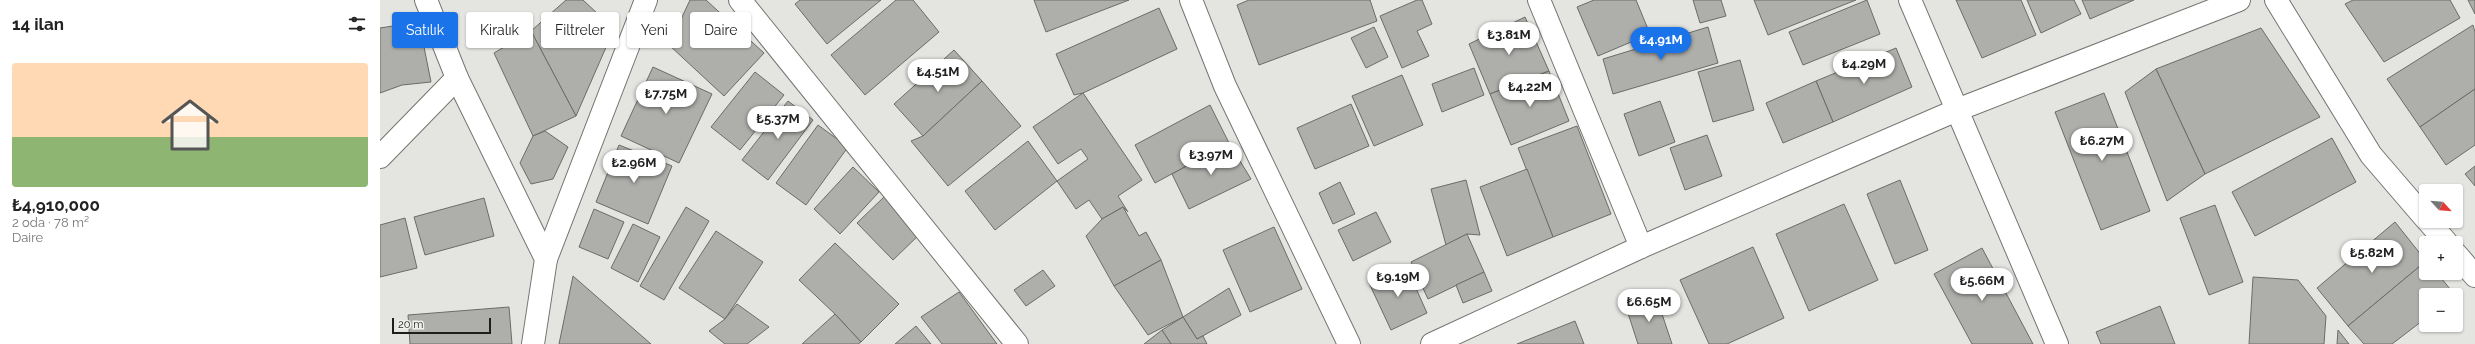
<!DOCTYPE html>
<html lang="tr">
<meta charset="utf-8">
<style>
body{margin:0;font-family:Raleway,sans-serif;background:#f6f6f6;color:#222;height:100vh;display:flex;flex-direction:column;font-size:15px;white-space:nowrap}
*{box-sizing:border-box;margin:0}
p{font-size:13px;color:#767676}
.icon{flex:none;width:22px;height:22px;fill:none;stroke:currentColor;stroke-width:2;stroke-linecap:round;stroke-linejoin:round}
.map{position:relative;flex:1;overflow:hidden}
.details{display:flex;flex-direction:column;background:#fff;width:380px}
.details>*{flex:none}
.guide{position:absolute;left:12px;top:12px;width:380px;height:36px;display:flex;gap:8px}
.needle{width:26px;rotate:116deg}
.controls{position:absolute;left:2039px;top:184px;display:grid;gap:8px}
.controls a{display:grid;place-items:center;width:44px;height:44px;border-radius:4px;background:#fff;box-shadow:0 1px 3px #0004;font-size:20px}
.scale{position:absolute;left:12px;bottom:10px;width:99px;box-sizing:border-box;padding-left:4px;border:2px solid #1e1e1d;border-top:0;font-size:11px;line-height:14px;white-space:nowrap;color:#1e1e1d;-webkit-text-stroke:3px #f1f2ee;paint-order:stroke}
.price{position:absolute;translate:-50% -34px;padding:0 9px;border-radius:14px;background:#fff;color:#222;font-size:13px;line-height:26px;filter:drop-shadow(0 1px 2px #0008)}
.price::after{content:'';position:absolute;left:50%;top:24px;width:12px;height:9px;margin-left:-6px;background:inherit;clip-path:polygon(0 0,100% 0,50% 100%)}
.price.current{background:#1a73e8;color:#fff}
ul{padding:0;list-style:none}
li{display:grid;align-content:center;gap:8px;height:212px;padding:0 12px}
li+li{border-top:1px solid #e0e0e0}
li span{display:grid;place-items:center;height:124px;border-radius:4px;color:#555}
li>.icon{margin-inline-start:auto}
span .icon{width:72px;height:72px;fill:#fffc;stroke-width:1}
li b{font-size:17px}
h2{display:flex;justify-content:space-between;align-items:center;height:48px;padding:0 12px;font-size:17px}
.pill{padding:0 14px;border-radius:4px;background:#fff;box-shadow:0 1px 3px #0004;font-size:14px;line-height:36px}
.pill.current{background:#1a73e8;color:#fff}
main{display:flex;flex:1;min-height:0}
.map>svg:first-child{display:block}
</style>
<main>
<section class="details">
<h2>14 ilan<svg class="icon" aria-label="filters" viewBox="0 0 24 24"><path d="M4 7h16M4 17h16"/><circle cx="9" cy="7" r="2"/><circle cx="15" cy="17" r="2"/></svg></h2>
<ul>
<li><span style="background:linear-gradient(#ffd9b3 60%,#8fb573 0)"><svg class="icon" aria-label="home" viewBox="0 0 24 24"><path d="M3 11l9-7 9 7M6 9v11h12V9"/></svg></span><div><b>₺4,910,000</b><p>2 oda · 78 m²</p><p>Daire</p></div></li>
</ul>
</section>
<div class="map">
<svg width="2095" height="344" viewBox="0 0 2095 344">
<rect width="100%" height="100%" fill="#e4e5e1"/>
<g fill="#aeafab" stroke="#6b6c68">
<polygon points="186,0 203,0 234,29 196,116 151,31"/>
<polygon points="310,0 326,0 384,53 344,96 289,45"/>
<polygon points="420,0 501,0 447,44 415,4"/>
<polygon points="516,0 533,0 559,32 485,95 451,55"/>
<polygon points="654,0 749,0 666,32"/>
<polygon points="869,0 990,0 997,21 879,65 857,5"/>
<polygon points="1037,0 1042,0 1052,24 1037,31 1049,56 1022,68 1000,16"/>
<polygon points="1214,0 1256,0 1270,34 1218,56 1197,7"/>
<polygon points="1313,0 1341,0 1346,16 1320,23"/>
<polygon points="1374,0 1476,0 1388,35"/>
<polygon points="1487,0 1500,34 1423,65 1409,32"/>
<polygon points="1576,0 1641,0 1656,35 1602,58"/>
<polygon points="1647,0 1694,0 1701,14 1661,33"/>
<polygon points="1702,0 1754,0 1710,19"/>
<polygon points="1973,0 2070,0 2080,18 2004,62 1965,4"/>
<polygon points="2088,0 2095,0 2095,14"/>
<polygon points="779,8 797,49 703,93 694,95 676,54"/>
<polygon points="1145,17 1169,71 1110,94 1089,44"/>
<polygon points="39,22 51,82 22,85 0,93 0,28"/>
<polygon points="2093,25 2095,32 2095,89 2040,127 2007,79"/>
<polygon points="994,27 1008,57 986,68 971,38"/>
<polygon points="1328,27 1338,63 1233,94 1223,59"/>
<polygon points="1881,28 1940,117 1825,174 1776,69"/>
<polygon points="151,31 196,116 153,136 114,53"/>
<polygon points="1516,48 1532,87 1453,122 1436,81"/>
<polygon points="574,50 602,81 543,136 514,104"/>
<polygon points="1360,60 1374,110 1333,122 1318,72"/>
<polygon points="273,67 332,94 299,163 241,136"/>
<polygon points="1094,68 1104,95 1062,112 1052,84"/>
<polygon points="1776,69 1825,174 1787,201 1745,92"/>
<polygon points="1169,71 1189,121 1131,145 1110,94"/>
<polygon points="375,72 404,95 360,150 331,127"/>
<polygon points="1022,75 1043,125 994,146 972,96"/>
<polygon points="602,81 641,126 568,186 531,141 543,136"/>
<polygon points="1436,81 1453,122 1403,143 1386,103"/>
<polygon points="2095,89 2095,145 2066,165 2040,127"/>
<polygon points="703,93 762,180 738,196 748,212 743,207 722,219 709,200 696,209 677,181 708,159 701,149 678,164 653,127"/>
<polygon points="1724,93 1770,211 1721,230 1675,112"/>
<polygon points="408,101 433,120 388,180 362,160"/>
<polygon points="1280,101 1295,142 1259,156 1244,114"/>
<polygon points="971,104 989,146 935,169 917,128"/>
<polygon points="830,105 849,143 775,183 755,145"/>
<polygon points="438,125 468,147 426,205 396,183"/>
<polygon points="1197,126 1231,214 1173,237 1138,148"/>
<polygon points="165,131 188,147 173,179 151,184 140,163 153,136"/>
<polygon points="1327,135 1342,176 1305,190 1290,148"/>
<polygon points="1952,138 1976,182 1875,236 1852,192"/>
<polygon points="648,141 677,181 615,230 585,191"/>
<polygon points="849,143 871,179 809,209 792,174"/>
<polygon points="239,145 292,166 268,224 216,202"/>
<polygon points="2095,166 2095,186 2085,174"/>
<polygon points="473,167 499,192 460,234 434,209"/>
<polygon points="1147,169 1173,237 1127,256 1100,187"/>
<polygon points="1086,180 1100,235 1087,234 1066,245 1051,189"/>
<polygon points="1520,180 1548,250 1515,264 1487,194"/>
<polygon points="960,182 975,214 953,224 939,193"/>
<polygon points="504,197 540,234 513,260 477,223"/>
<polygon points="104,198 114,236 45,255 34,217"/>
<polygon points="1464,204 1498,280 1429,311 1396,234"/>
<polygon points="1835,205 1863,282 1829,295 1800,218"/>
<polygon points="306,207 329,221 284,300 260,286"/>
<polygon points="743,207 759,236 766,232 781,260 734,286 706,236 722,219"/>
<polygon points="214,209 244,222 228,259 199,247"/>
<polygon points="996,212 1011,242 973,261 958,230"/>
<polygon points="25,218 37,268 0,277 0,225"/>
<polygon points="2015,222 2046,261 1968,326 1937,288"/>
<polygon points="253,224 280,237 258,282 231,268"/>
<polygon points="894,227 922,289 870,312 843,250"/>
<polygon points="336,231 383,262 345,319 299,288"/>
<polygon points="1087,234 1104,272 1048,299 1031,262"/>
<polygon points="455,243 519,304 481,342 455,314 419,280"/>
<polygon points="1373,247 1404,318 1347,344 1329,344 1300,280"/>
<polygon points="1602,248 1653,344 1592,344 1554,274"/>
<polygon points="781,260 803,317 768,335 734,286"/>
<polygon points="2046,261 2046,273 2057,273 2075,295 2046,295 2046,318 2012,344 1984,344 1968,326"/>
<polygon points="1026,266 1047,313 1011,330 989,283"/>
<polygon points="663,270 675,286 646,306 634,290"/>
<polygon points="1104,272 1112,291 1083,303 1076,285"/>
<polygon points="193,276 271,344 179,344"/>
<polygon points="1873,277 1918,280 1946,316 1944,344 1869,344"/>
<polygon points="849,288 861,315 817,339 803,317"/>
<polygon points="579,292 617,344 562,344 541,317"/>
<polygon points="1276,296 1292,344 1258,344 1246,307"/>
<polygon points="357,304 389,327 367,344 345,344 329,331 345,319"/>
<polygon points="1780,306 1795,344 1721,344 1716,332"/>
<polygon points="129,307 132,344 30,344 28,315"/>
<polygon points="455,314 481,342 478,344 422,344"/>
<polygon points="803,317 817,339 823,336 827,344 791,344 782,330"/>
<polygon points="1195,321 1204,344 1137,344"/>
<polygon points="536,326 551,344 515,344"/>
<polygon points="782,330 791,344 764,344"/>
<polygon points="1958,330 1969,344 1957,344"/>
</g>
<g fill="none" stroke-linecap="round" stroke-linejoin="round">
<g stroke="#747571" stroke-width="24">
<g id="street">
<polyline points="46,0 77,78 166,259 153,344"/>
<polyline points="360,0 637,344"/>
<polyline points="811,0 845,86 969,344"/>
<polyline points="1159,0 1261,247"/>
<polyline points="1530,0 1677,344"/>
<polyline points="1896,0 1991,155 2046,219"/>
<polyline points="0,157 77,78"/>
<polyline points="2048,221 2067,243"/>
<polyline points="2076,254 2095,276"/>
<polyline points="166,259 266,0"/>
<polyline points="1052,344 1261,247 1577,110 1859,0"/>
</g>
</g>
<use href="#street" stroke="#fff" stroke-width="22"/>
</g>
</svg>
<div class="controls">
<a><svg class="needle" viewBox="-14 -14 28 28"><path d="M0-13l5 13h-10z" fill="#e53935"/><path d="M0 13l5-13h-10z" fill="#767676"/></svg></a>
<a>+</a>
<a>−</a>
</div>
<div class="scale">20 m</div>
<b class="price" style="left:1129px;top:56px">₺3.81M</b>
<b class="price current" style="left:1281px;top:61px">₺4.91M</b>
<b class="price" style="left:1484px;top:85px">₺4.29M</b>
<b class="price" style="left:558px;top:93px">₺4.51M</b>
<b class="price" style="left:1150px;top:108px">₺4.22M</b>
<b class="price" style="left:286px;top:115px">₺7.75M</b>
<b class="price" style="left:398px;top:140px">₺5.37M</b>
<b class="price" style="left:1722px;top:162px">₺6.27M</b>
<b class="price" style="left:831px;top:176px">₺3.97M</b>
<b class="price" style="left:254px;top:184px">₺2.96M</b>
<b class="price" style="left:1992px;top:274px">₺5.82M</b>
<b class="price" style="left:1018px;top:298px">₺9.19M</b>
<b class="price" style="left:1602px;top:302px">₺5.66M</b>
<b class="price" style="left:1269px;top:323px">₺6.65M</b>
<div class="guide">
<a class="pill current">Satılık</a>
<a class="pill">Kiralık</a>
<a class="pill">Filtreler</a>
<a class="pill">Yeni</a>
<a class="pill">Daire</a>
</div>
</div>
</main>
